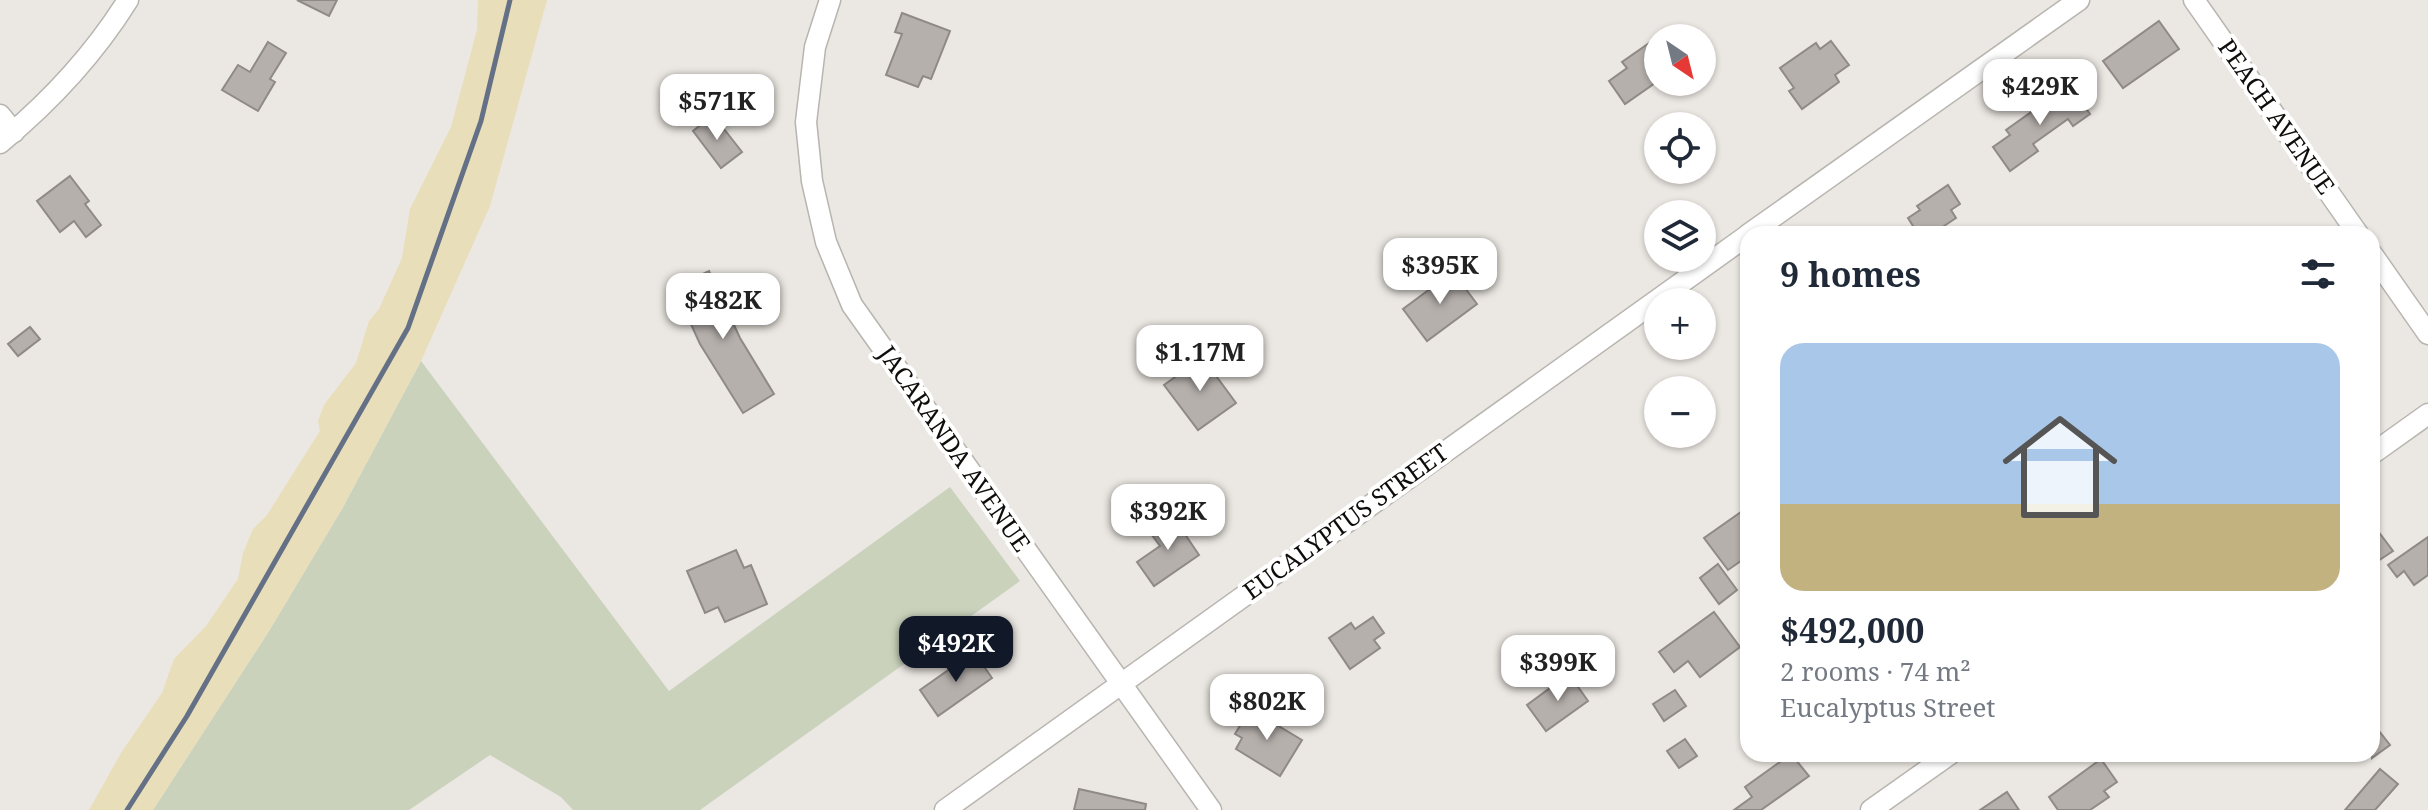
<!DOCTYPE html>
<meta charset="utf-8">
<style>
body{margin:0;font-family:"Noto Serif",serif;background:#f6f6f7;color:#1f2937;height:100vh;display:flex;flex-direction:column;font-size:30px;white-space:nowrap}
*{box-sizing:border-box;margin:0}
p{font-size:26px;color:#747a83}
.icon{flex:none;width:44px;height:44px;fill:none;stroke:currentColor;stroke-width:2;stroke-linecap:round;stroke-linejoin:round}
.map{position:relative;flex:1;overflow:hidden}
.details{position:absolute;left:1740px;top:226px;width:640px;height:536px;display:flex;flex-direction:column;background:#fff;border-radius:24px;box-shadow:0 2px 6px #0004}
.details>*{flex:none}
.needle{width:52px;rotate:145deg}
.fabs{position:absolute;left:1644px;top:24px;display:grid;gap:16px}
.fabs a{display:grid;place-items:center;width:72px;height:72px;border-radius:50%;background:#fff;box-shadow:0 2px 6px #0004;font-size:40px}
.price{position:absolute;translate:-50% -68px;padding:0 18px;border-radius:16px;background:#fff;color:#222;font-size:26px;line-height:52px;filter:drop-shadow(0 2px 4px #0008)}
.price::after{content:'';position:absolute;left:50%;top:48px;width:24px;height:18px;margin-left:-12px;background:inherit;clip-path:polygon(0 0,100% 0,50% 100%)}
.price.current{background:#111827;color:#fff}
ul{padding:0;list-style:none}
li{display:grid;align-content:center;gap:16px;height:424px;padding:0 40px}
li span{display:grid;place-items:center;height:248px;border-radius:24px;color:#555}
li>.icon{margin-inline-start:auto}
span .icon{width:144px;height:144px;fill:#fffc;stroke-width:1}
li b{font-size:34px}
h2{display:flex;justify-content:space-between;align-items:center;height:96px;padding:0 40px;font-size:34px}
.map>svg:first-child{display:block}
</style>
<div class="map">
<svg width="2428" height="810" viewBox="0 0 2428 810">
<rect width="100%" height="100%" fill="#ebe7e2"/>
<polygon fill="#cad2bc" points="421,361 669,691 950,487 1020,581 700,810 573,810 561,797 490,755 409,810 153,810 269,631 342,509"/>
<polygon fill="#e8deb9" points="478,0 547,0 490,206 421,361 342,509 269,631 153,810 89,810 121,753 162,693 174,659 206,626 238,579 243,553 253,529 267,515 320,431 318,421 324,405 356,363 369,321 379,309 402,258 410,209 451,127 477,30"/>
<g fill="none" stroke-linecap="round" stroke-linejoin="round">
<polyline stroke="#647086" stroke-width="5" points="127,810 187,716 408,328 481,121 510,0"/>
</g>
<g fill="#b6b0ac" stroke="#8f8a86" stroke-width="2">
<polygon points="297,0 337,0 329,16"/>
<polygon points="902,13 950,31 931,79 923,76 918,87 886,75 902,34 895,32"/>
<polygon points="2159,21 2179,49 2123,88 2103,61"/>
<polygon points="1658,37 1658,81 1625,104 1609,81 1627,68 1622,62"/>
<polygon points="1831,41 1849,65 1835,75 1839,82 1802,109 1789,91 1794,88 1780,68 1816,43 1820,49"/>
<polygon points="268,42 286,53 270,79 275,82 258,111 222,90 238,65 250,72"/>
<polygon points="2069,85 2090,114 2073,126 2068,119 2033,144 2038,151 2010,171 1993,147 2010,135 2006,130"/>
<polygon points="713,115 742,152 721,168 693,131"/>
<polygon points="70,176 89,201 85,204 101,225 86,237 74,221 60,232 37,201"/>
<polygon points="1948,185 1960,204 1951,210 1956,218 1932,234 1918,234 1908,218 1920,210 1917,206"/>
<polygon points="709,271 740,338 774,394 743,413 700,344 674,287"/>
<polygon points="1453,272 1477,304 1427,341 1403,309"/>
<polygon points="30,327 40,339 18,356 8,344"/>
<polygon points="1206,355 1217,370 1214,373 1236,403 1198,430 1164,385"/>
<polygon points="1748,507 1748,556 1728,570 1704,538"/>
<polygon points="1172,515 1199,555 1154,586 1137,562 1160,546 1149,531"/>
<polygon points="2372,523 2393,551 2372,565"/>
<polygon points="2428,537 2428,575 2414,585 2404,571 2397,577 2388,565"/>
<polygon points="736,550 744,568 751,565 767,604 725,622 718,607 705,613 687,571"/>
<polygon points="1718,564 1737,590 1719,604 1700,578"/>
<polygon points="1714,612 1740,647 1700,677 1688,661 1674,672 1659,652"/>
<polygon points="1373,617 1384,633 1374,640 1380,648 1350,669 1329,638 1351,623 1355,629"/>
<polygon points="974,652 992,678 938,716 920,690"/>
<polygon points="1569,674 1588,701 1546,731 1527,705"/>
<polygon points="1675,690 1686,706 1664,721 1653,704"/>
<polygon points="1250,709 1302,740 1280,776 1236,749 1242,738 1235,734"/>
<polygon points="2372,722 2390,745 2372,758"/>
<polygon points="1685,739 1697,756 1679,768 1667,751"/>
<polygon points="1791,754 1809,776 1761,810 1734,810 1752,797 1745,787"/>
<polygon points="2101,759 2117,782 2104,791 2109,797 2090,810 2058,810 2049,797"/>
<polygon points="2380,769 2398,784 2375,810 2345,810"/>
<polygon points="1079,789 1146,804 1145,810 1074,810"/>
<polygon points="2007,792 2019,810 1980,810"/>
</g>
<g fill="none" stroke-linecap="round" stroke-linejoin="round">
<g stroke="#b8b5b0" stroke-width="23">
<g id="minor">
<polyline points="830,0 815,47 806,122 812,181 826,242 852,305 1211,810"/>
<polyline points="2194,0 2358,234"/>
<polyline points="0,115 14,132"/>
<path d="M0,143C51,101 93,56 128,0"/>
<polyline points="1749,234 2079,0"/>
<polyline points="2372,254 2428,334"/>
<polyline points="2372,454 2428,414"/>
<polyline points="945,810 1748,235"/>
<polyline points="1871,810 1950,754"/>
</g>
</g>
<use href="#minor" stroke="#fff" stroke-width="20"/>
</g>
<g text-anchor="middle" stroke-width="8" stroke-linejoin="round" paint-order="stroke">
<g font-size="24" fill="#0e0d0b" stroke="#fff">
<text transform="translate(2276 117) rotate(55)" y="8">PEACH AVENUE</text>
<text transform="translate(954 449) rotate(55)" y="8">JACARANDA AVENUE</text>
<text transform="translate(1346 522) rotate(-36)" y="8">EUCALYPTUS STREET</text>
</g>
</g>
</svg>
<div class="fabs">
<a><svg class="needle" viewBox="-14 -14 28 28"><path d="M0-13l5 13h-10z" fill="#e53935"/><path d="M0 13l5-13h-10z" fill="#747a83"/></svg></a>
<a><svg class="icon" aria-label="locate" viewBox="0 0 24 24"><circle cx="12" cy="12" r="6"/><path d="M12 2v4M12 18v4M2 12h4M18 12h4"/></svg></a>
<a><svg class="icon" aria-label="layers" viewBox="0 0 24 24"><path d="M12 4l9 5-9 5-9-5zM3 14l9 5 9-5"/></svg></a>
<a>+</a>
<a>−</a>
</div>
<b class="price" style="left:2040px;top:127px">$429K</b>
<b class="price" style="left:717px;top:142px">$571K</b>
<b class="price" style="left:1440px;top:306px">$395K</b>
<b class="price" style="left:723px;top:341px">$482K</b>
<b class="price" style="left:1200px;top:393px">$1.17M</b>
<b class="price" style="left:1168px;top:552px">$392K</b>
<b class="price current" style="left:956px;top:684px">$492K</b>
<b class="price" style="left:1558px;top:703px">$399K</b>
<b class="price" style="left:1267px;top:742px">$802K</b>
<section class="details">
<h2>9 homes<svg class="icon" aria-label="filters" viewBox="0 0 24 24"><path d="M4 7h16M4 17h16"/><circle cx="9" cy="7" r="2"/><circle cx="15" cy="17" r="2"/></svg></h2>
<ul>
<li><span style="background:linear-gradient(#a9c7e8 65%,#c2b280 0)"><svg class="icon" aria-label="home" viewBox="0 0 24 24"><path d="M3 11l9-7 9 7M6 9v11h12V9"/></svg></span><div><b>$492,000</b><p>2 rooms · 74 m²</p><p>Eucalyptus Street</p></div></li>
</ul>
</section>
</div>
